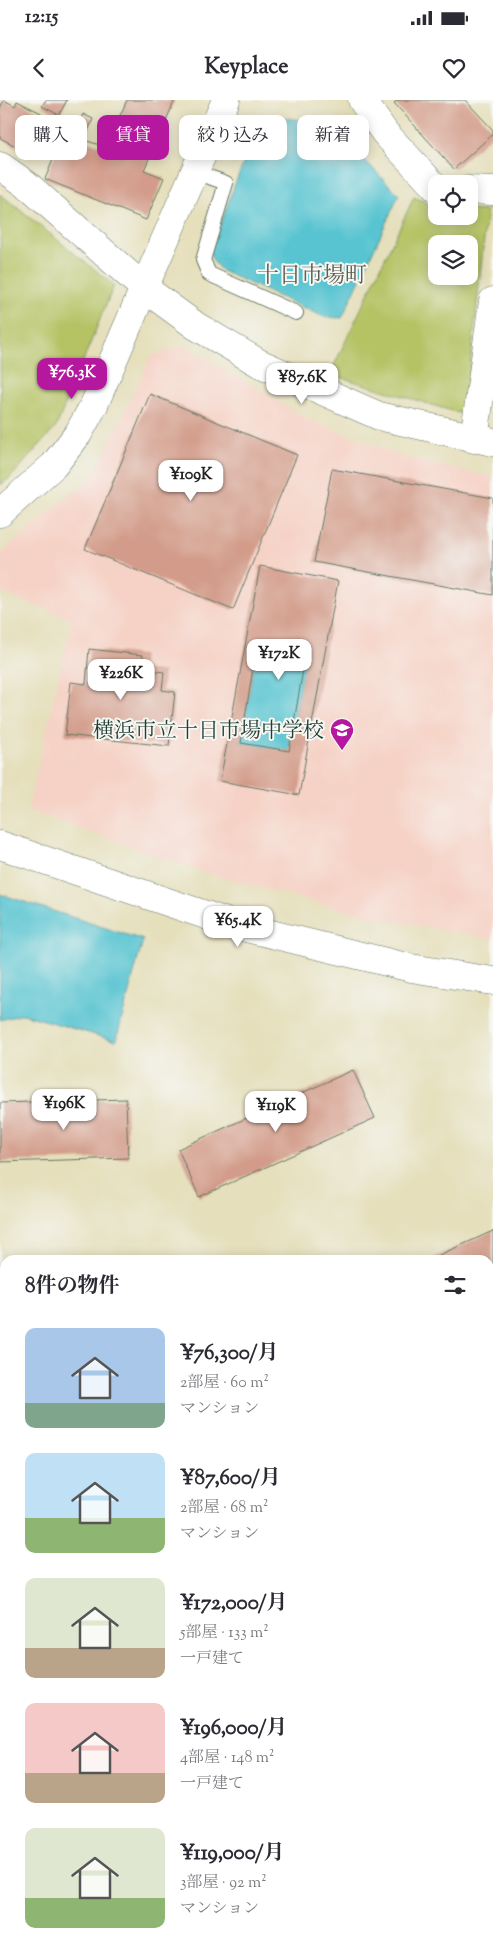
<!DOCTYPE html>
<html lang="ja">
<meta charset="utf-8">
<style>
body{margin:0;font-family:"Sorts Mill Goudy","Noto Serif JP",serif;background:#f7f7f7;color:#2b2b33;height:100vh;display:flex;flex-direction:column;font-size:19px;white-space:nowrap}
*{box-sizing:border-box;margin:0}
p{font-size:16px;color:#7c7c81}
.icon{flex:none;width:28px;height:28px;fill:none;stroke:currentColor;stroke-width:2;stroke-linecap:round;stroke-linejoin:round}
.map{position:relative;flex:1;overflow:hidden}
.panel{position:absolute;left:0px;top:1155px;width:494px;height:696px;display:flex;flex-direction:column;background:#fff;border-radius:15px 15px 0 0;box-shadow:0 2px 12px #0003}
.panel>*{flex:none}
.hud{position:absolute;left:15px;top:15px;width:464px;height:45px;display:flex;gap:10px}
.fabs{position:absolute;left:428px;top:75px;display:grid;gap:10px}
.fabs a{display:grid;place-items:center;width:50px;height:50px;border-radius:10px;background:#fff;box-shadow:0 2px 12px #0003;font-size:25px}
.price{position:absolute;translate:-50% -42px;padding:0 11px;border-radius:10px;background:#fff;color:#222;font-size:16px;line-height:32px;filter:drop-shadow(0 1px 2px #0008)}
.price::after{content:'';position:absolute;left:50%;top:30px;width:15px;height:11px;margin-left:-8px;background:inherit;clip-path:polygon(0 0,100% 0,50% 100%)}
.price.current{background:#b5179e;color:#fff}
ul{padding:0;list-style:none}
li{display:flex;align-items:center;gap:15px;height:125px;padding:0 25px}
li span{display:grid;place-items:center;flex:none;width:140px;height:100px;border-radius:10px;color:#555}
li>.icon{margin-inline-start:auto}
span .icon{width:60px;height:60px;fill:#fffc;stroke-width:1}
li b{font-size:21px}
h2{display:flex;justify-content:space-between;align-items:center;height:60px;padding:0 25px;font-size:21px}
.tag{padding:0 18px;border-radius:10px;background:#fff;box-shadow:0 2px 12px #0003;font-size:18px;line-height:45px}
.tag.current{background:#b5179e;color:#fff}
.status{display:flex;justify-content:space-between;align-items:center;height:35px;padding:0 25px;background:#fff;direction:ltr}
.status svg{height:14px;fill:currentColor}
header{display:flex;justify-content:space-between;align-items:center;height:65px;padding:0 25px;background:#fff;font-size:22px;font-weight:700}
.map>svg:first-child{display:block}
</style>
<div class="status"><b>12:15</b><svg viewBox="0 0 49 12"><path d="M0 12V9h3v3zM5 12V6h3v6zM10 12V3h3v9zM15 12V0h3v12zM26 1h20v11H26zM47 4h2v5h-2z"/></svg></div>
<header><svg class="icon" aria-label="back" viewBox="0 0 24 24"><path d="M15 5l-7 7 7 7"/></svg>Keyplace<svg class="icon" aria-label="heart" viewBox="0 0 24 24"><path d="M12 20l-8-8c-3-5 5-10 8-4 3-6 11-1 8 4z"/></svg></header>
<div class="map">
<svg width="493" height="1851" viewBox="0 0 493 1851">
<rect width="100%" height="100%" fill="#f6f6f2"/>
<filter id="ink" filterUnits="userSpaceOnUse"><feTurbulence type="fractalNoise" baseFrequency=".02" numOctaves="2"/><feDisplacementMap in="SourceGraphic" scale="10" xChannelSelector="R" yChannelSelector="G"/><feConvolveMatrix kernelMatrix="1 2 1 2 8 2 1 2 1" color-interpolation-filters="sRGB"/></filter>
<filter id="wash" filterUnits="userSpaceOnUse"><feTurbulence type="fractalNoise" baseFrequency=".0096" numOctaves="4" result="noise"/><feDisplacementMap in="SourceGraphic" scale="20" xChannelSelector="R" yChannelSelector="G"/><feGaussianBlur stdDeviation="1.12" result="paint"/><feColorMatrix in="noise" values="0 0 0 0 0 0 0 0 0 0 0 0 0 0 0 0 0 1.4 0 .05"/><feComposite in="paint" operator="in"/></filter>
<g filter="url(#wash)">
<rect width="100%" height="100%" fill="#e5dfbb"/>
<polygon fill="#f6d1c5" points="184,245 307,319 407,358 493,377 493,839 380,819 205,773 28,710 72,519 0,492 0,454 94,375 151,256"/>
<g fill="#b5c365" stroke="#6a804c" fill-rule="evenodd">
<polygon points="0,94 114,185 56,327 10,378 0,385"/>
<path d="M414,97L436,107V116H469V110L487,111L465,315L330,274ZM436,144H469V176H436Z"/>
<polygon points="493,1252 493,1601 489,1604 489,1254"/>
</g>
<g fill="#58c4d1" stroke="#3c8082">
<polygon points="264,15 329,24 399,95 342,218 324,217 222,171 213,161 210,153 236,81"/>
<polygon points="257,543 306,552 289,651 241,643"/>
<polygon points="0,794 143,840 116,941 23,914 0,920"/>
</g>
<g id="blocks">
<g fill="#d39c8a" fill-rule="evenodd">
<polygon points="4,0 15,6 17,1 41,13 39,17 43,19 27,52 0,38 0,8"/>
<polygon points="46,0 67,0 59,15 42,6"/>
<polygon points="127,0 175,0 144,70 164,78 146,120 45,79 64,33 72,38 83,14 93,19 84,40 106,47"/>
<polygon points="398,0 465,0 493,30 493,34 454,69 394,3"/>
<polygon points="150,294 297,355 233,510 85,449"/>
<polygon points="332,369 493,398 493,495 314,462"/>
<path d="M260,466L338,481L299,695L220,681ZM257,543L306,552L289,651L241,643Z"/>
<polygon points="89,549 143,555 142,569 164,572 162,590 175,592 169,646 65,635 71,582 86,584"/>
<polygon points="353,970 375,1018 199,1097 178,1049"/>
<polygon points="126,999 128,1058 0,1062 0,1003"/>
<polygon points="493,1131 493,1188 489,1190 489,1160 428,1160"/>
<polygon points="5,1412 5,1487 0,1483 0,1419"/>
<rect x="0" y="1749" width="5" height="55"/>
<polygon points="493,1832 493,1851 460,1851 459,1846 489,1846 489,1834"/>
<polygon points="105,1846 254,1846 254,1847 241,1851 107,1851"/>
</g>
</g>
</g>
<g filter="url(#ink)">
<use href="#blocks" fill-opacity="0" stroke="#647663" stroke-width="1"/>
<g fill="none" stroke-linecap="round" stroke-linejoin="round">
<g stroke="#647663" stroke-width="16">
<polyline id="service" points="195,72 226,83 203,160 209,174 296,213"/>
</g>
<g stroke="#647663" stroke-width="29">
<g id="minor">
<polyline points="362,0 385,33 436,88"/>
<polyline points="0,66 26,84 144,188 226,0"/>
<polyline points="469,90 493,91"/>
<polyline points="474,339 493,201"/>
<polyline points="489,1232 493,1230"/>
<polyline points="489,1813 493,1811"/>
<polyline points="360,1851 378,1846"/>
</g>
</g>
<g stroke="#647663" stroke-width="29">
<g id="tertiary">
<polyline points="0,413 54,365 78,334 94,305 144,188 196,226 259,263 379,316 493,342"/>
<polyline points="0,745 238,826 411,868 493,881"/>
<polyline points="0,1552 5,1556"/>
<polyline points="489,1637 493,1634"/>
</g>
</g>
<g stroke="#647663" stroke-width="3" stroke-dasharray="4 4" stroke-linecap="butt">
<polyline points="489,1527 493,1520"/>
<polyline points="489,1541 493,1541"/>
</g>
<use href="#service" stroke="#fff" stroke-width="14"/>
<use href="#minor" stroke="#fff" stroke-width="28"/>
<use href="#tertiary" stroke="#fff" stroke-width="28"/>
</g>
</g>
<defs>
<g id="school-pin" transform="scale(1.25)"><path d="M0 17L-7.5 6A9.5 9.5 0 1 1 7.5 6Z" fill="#b5179e" stroke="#f6f6f2"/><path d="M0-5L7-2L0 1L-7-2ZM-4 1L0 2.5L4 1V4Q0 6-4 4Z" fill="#fff"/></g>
</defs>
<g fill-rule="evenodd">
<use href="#school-pin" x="342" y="630"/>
</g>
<g text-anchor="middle" stroke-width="4" stroke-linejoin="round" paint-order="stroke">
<g font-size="21" fill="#1f3d34" stroke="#f6f6f2" text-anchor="end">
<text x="324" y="637">横浜市立十日市場中学校</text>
</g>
<g font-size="22" fill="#5e5e52" stroke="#f6f6f2">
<text x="312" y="182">十日市場町</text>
</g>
</g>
</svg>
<div class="fabs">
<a><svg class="icon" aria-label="locate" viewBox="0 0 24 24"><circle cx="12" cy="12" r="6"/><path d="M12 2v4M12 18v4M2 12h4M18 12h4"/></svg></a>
<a><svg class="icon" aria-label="layers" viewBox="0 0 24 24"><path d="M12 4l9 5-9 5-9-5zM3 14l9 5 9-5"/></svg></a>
</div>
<b class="price current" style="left:72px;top:300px">¥76.3K</b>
<b class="price" style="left:302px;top:305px">¥87.6K</b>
<b class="price" style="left:191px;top:402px">¥109K</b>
<b class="price" style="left:279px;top:581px">¥172K</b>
<b class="price" style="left:121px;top:601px">¥226K</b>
<b class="price" style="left:238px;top:848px">¥65.4K</b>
<b class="price" style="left:64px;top:1031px">¥196K</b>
<b class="price" style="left:276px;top:1033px">¥119K</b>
<div class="hud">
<a class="tag">購入</a>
<a class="tag current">賃貸</a>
<a class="tag">絞り込み</a>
<a class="tag">新着</a>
</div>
<section class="panel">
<h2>8件の物件<svg class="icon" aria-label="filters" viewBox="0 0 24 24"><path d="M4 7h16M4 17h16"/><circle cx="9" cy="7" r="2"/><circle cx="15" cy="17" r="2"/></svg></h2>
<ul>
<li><span style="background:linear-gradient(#a9c7e8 75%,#7fa58c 0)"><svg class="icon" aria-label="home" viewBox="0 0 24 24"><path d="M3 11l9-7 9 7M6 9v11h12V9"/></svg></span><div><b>¥76,300/月</b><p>2部屋 · 60 m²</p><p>マンション</p></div></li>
<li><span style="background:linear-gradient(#bfe0f5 65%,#8fb573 0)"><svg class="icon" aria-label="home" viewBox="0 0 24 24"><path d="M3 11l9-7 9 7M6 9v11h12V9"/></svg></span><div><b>¥87,600/月</b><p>2部屋 · 68 m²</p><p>マンション</p></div></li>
<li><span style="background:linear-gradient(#dfe7d0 70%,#b9a48a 0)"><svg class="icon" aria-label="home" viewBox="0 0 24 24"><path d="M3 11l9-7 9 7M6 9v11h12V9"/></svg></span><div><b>¥172,000/月</b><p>5部屋 · 133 m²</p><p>一戸建て</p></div></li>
<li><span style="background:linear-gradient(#f6c9c9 70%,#b9a48a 0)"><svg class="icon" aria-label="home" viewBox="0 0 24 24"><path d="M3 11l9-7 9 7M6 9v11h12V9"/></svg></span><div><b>¥196,000/月</b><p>4部屋 · 148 m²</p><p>一戸建て</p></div></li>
<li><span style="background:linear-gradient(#dfe7d0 70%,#8fb573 0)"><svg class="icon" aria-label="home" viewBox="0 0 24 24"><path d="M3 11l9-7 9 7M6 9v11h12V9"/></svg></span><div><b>¥119,000/月</b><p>3部屋 · 92 m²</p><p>マンション</p></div></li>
</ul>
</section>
</div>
